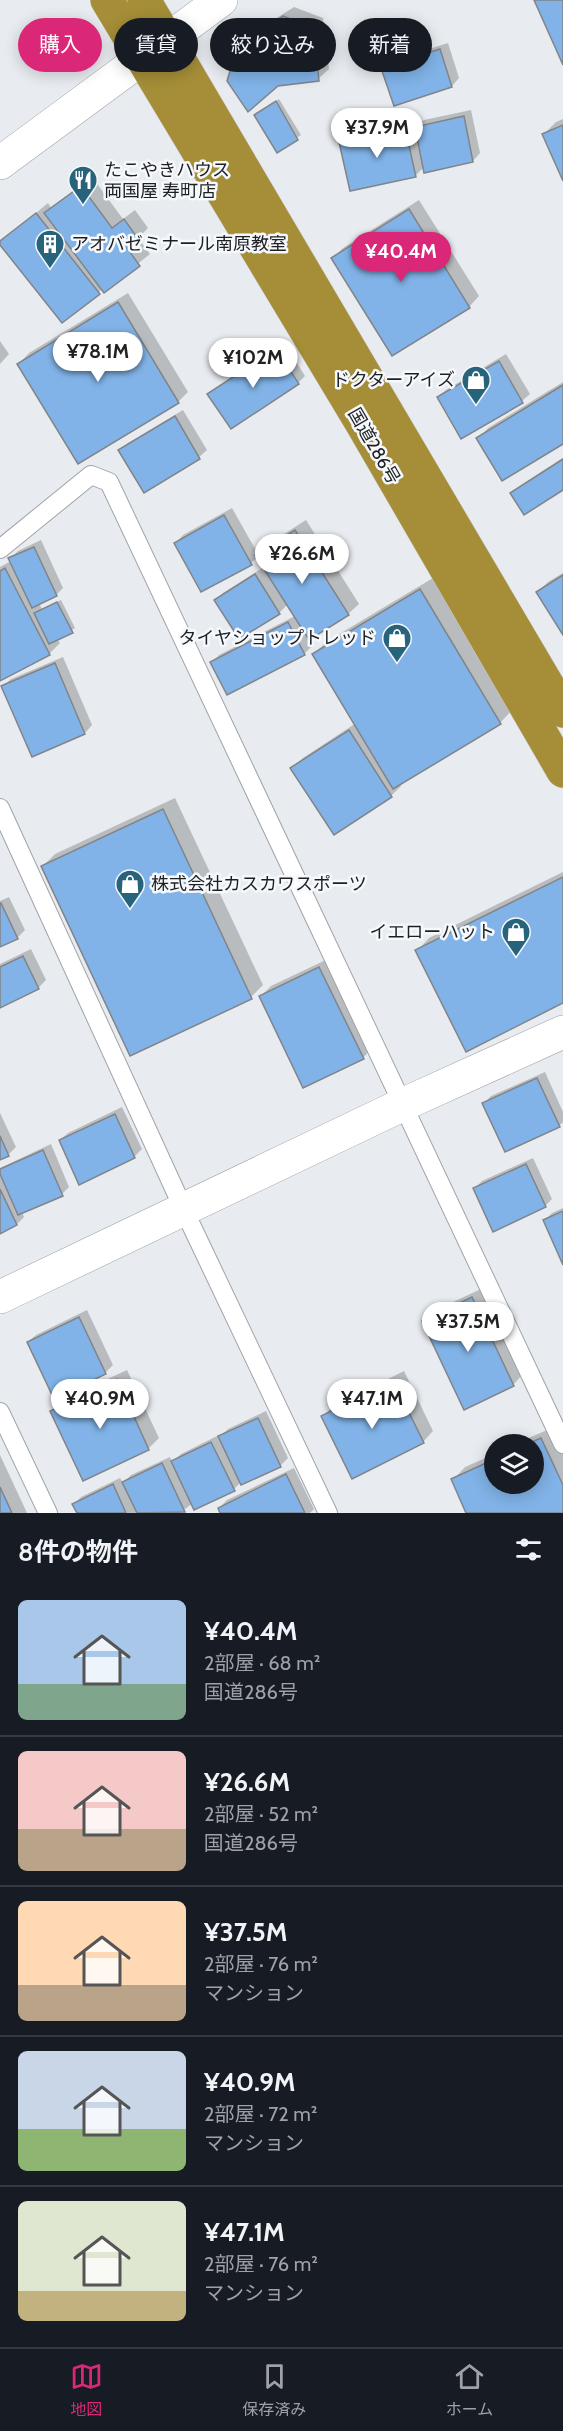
<!DOCTYPE html>
<html lang="ja">
<meta charset="utf-8">
<style>
body{margin:0;font-family:Cabin,"Noto Sans JP",sans-serif;background:#20242c;color:#f1f3f6;height:100vh;display:flex;flex-direction:column;font-size:22px;white-space:nowrap}
*{box-sizing:border-box;margin:0}
p{font-size:20px;color:#9ea1a6}
.icon{flex:none;width:33px;height:33px;fill:none;stroke:currentColor;stroke-width:2;stroke-linecap:round;stroke-linejoin:round}
.map{position:relative;height:1513px;overflow:hidden}
.drawer{display:flex;flex-direction:column;background:#171b24;flex:1}
.drawer>*{flex:none}
.guide{position:absolute;left:18px;top:18px;width:528px;height:54px;display:flex;gap:12px}
.controls{position:absolute;left:484px;top:1434px;display:grid;gap:12px}
.controls a{display:grid;place-items:center;width:60px;height:60px;border-radius:50%;background:#171b24;box-shadow:0 3px 15px #0003;font-size:30px}
.price{position:absolute;translate:-50% -51px;padding:0 14px;border-radius:21px;background:#fff;color:#222;font-size:20px;line-height:39px;filter:drop-shadow(0 2px 3px #0008)}
.price::after{content:'';position:absolute;left:50%;top:36px;width:18px;height:14px;margin-left:-9px;background:inherit;clip-path:polygon(0 0,100% 0,50% 100%)}
.price.current{background:#db2777;color:#fff}
ul{padding:0;list-style:none}
li{display:flex;align-items:center;gap:18px;height:150px;padding:0 18px}
li+li{border-top:2px solid #363941}
li span{display:grid;place-items:center;flex:none;width:168px;height:120px;border-radius:9px;color:#555}
li>.icon{margin-inline-start:auto}
span .icon{width:72px;height:72px;fill:#fffc;stroke-width:1}
li b{font-size:26px}
h2{display:flex;justify-content:space-between;align-items:center;height:72px;padding:0 18px;font-size:26px}
.tag{padding:0 21px;border-radius:27px;background:#171b24;box-shadow:0 3px 15px #0003;font-size:21px;line-height:54px}
.tag.current{background:#db2777;color:#fff}
.dock{display:flex;justify-content:space-around;align-items:center;height:84px;border-top:2px solid #363941;background:#171b24;font-size:16px;color:#9ea1a6}
.dock a{display:grid;justify-items:center;gap:3px}
.dock .current{color:#db2777}
.map>svg:first-child{display:block}
</style>
<div class="map">
<svg width="563" height="1513" viewBox="0 0 563 1513">
<rect width="100%" height="100%" fill="#e8ebef"/>
<g fill="#0003">
<polygon points="294,7 323,18 329,69 318,79 239,46 250,35"/>
<polygon points="448,43 459,78 452,86 383,69 391,61"/>
<polygon points="279,99 301,135 277,151 256,115"/>
<polygon points="471,110 480,153 473,161 424,167 415,176 341,143 348,135 412,122 414,129 424,120"/>
<polygon points="563,119 563,177 544,134 556,122"/>
<polygon points="92,177 123,219 135,210 148,228 138,238 150,254 104,291 103,288 99,292 0,243 48,203 51,208"/>
<polygon points="419,200 479,296 469,307 333,258 343,248"/>
<polygon points="128,293 188,392 178,402 19,364 29,353"/>
<polygon points="0,341 9,354 0,364"/>
<polygon points="284,343 305,376 298,383 209,395 217,387"/>
<polygon points="506,354 530,394 522,401 462,436 438,397 446,390"/>
<polygon points="563,382 563,442 478,439 488,428"/>
<polygon points="183,410 207,450 199,457 144,490 120,450 128,443"/>
<polygon points="563,458 563,488 512,493 520,486"/>
<polygon points="232,508 258,554 267,545 306,520 359,604 348,614 308,639 312,646 305,653 227,693 211,663 219,655 295,616 288,604 279,613 240,637 216,600 223,593 264,567 258,557 251,563 202,590 176,543 183,535"/>
<polygon points="41,540 63,588 56,595 39,603 42,609 61,600 75,628 57,639 60,643 49,654 0,679 0,567 11,561 10,559 18,551"/>
<polygon points="563,573 563,632 538,592 548,582"/>
<polygon points="433,578 512,710 500,723 400,783 401,786 391,796 292,768 303,758 356,723 314,654 326,642"/>
<polygon points="63,657 92,725 85,733 33,755 3,686 11,679"/>
<polygon points="175,798 263,985 251,997 43,866 55,854"/>
<polygon points="563,872 563,1001 417,951 429,938"/>
<polygon points="9,897 25,930 17,938 0,946 0,901"/>
<polygon points="31,949 46,980 38,988 0,1006 0,964"/>
<polygon points="330,958 373,1047 363,1058 261,996 271,986"/>
<polygon points="545,1072 563,1112 563,1122 559,1126 484,1103 491,1096"/>
<polygon points="122,1107 142,1149 134,1157 60,1140 68,1133"/>
<polygon points="0,1113 16,1147 8,1155 0,1158"/>
<polygon points="51,1144 69,1187 62,1194 22,1212 24,1217 17,1224 0,1232 0,1168"/>
<polygon points="533,1158 552,1199 545,1206 474,1189 482,1181"/>
<polygon points="563,1208 563,1261 545,1220 552,1213"/>
<polygon points="483,1288 523,1374 513,1385 424,1321 434,1311"/>
<polygon points="87,1310 113,1365 105,1373 28,1342 36,1335"/>
<polygon points="127,1370 159,1438 148,1449 83,1479 52,1411 62,1400"/>
<polygon points="404,1371 433,1431 423,1442 323,1416 334,1406"/>
<polygon points="266,1411 288,1458 281,1465 241,1482 234,1489 193,1503 180,1513 78,1513 74,1504 81,1497 120,1478 123,1483 131,1475 170,1457 172,1462 181,1454 219,1435 220,1437 228,1429"/>
<polygon points="554,1427 563,1447 563,1513 468,1513 453,1480 465,1467 495,1454 495,1484 534,1484 534,1444 515,1444"/>
<polygon points="0,1455 27,1513 0,1513"/>
<polygon points="294,1468 314,1509 310,1513 222,1513 219,1508 227,1500"/>
</g>
<g fill="#81b3e8" stroke="#818488" stroke-width="1.5">
<polygon points="534,0 563,0 563,65"/>
<polygon points="283,16 313,28 319,81 278,86 248,112 227,81 238,45"/>
<polygon points="440,49 452,87 394,106 381,68"/>
<polygon points="276,101 298,140 277,153 254,115"/>
<polygon points="464,116 473,162 424,173 415,127"/>
<polygon points="563,125 563,181 542,134"/>
<polygon points="405,128 416,177 350,191 339,142"/>
<polygon points="81,186 112,228 124,219 139,240 127,248 140,266 104,293 44,213"/>
<polygon points="409,209 470,308 392,356 331,258"/>
<polygon points="36,213 100,294 62,323 0,245 0,241"/>
<polygon points="118,302 179,403 78,464 17,364"/>
<polygon points="276,349 299,384 231,429 207,394"/>
<polygon points="499,361 523,403 461,439 437,397"/>
<polygon points="563,385 563,444 502,481 476,438"/>
<polygon points="175,416 200,459 144,493 118,450"/>
<polygon points="563,459 563,490 524,515 510,493"/>
<polygon points="224,515 252,565 201,592 174,543"/>
<polygon points="295,530 349,615 309,640 255,555"/>
<polygon points="34,547 57,596 32,608 8,558"/>
<polygon points="5,568 50,655 0,681 0,571"/>
<polygon points="255,574 280,614 239,639 214,600"/>
<polygon points="563,575 563,635 536,592"/>
<polygon points="420,589 501,724 393,789 312,654"/>
<polygon points="57,602 73,633 49,644 34,613"/>
<polygon points="288,622 305,655 227,695 210,662"/>
<polygon points="55,663 85,734 32,757 1,686"/>
<polygon points="349,730 392,797 334,835 290,768"/>
<polygon points="163,809 252,999 130,1056 41,866"/>
<polygon points="563,877 563,1003 466,1052 415,950"/>
<polygon points="1,903 18,939 0,947 0,904"/>
<polygon points="23,956 39,989 0,1008 0,967"/>
<polygon points="319,967 364,1059 303,1088 259,996"/>
<polygon points="537,1078 560,1127 505,1152 482,1103"/>
<polygon points="115,1114 135,1158 79,1185 59,1140"/>
<polygon points="0,1136 9,1156 0,1160"/>
<polygon points="43,1150 63,1196 18,1215 0,1174 0,1169"/>
<polygon points="526,1164 546,1207 493,1232 473,1188"/>
<polygon points="0,1189 17,1225 0,1234"/>
<polygon points="563,1211 563,1265 543,1220"/>
<polygon points="472,1297 514,1386 464,1410 422,1321"/>
<polygon points="79,1317 106,1374 54,1399 27,1342"/>
<polygon points="117,1379 149,1450 83,1481 50,1411"/>
<polygon points="393,1380 424,1443 352,1479 321,1416"/>
<polygon points="258,1418 281,1467 241,1485 218,1436"/>
<polygon points="541,1438 563,1485 563,1513 466,1513 451,1479 495,1459 495,1484 534,1484 534,1444 527,1444"/>
<polygon points="211,1442 235,1491 194,1510 171,1461"/>
<polygon points="162,1463 185,1512 137,1513 122,1482"/>
<polygon points="286,1474 305,1513 220,1513 218,1508"/>
<polygon points="113,1484 126,1513 77,1513 72,1504"/>
<polygon points="0,1487 12,1513 0,1513"/>
</g>
<g fill="none" stroke-linecap="round" stroke-linejoin="round">
<g stroke="#a0a3a7" stroke-width="20">
<g id="lane">
<polyline points="0,549 91,475 109,482 563,1444"/>
<polyline points="0,808 184,1210 328,1513"/>
<polyline points="0,1412 48,1513"/>
</g>
</g>
<g stroke="#a0a3a7" stroke-width="34">
<polyline id="street" points="0,1297 404,1104 563,1032"/>
</g>
<g stroke="#a0a3a7" stroke-width="34">
<polyline id="secondary" points="0,163 221,0"/>
</g>
<g stroke="#c9c9ca" stroke-width="34">
<g id="highway">
<polyline points="107,0 362,424 563,771"/>
<polyline points="144,0 563,711"/>
</g>
</g>
<use href="#lane" stroke="#fff" stroke-width="18"/>
<use href="#street" stroke="#fff" stroke-width="33"/>
<use href="#secondary" stroke="#fff" stroke-width="33"/>
<use href="#highway" stroke="#a58e37" stroke-width="33"/>
</g>
<defs>
<g id="restaurant-pin" transform="scale(1.5)"><path d="M0 17L-7.5 6A9.5 9.5 0 1 1 7.5 6Z" fill="#28637c" stroke="#f5f8fc"/><path d="M-5-6h1v4h1v-4h1v4h1v-4h1v5L-1.5 .5V6h-2V.5L-5-1ZM5-6V6H3V1.5H1.5Q1.5-4 5-6Z" fill="#fff"/></g>
<g id="building-pin" transform="scale(1.5)"><path d="M0 17L-7.5 6A9.5 9.5 0 1 1 7.5 6Z" fill="#28637c" stroke="#f5f8fc"/><path d="M-4-6H4V6H1V3H-1V6H-4ZM-2.5-4.3h1.7v1.8h-1.7ZM.8-4.3h1.7v1.8H.8ZM-2.5-1h1.7V.8h-1.7ZM.8-1h1.7V.8H.8Z" fill="#fff"/></g>
<g id="shop-pin" transform="scale(1.5)"><path d="M0 17L-7.5 6A9.5 9.5 0 1 1 7.5 6Z" fill="#28637c" stroke="#f5f8fc"/><path d="M-5-2.5h2.3a2.7 3.5 0 0 1 5.4 0H5L5.5 6h-11ZM-1.5-2.5h3a1.5 2.3 0 0 0-3 0Z" fill="#fff"/></g>
</defs>
<g fill-rule="evenodd">
<use href="#restaurant-pin" x="83" y="180"/>
<use href="#building-pin" x="50" y="244"/>
<use href="#shop-pin" x="476" y="380"/>
<use href="#shop-pin" x="397" y="638"/>
<use href="#shop-pin" x="130" y="884"/>
<use href="#shop-pin" x="516" y="932"/>
</g>
<g text-anchor="middle" stroke-width="5" stroke-linejoin="round" paint-order="stroke">
<g font-size="18" fill="#1e1f21" stroke="#f5f8fc" text-anchor="start">
<text x="104" y="176">たこやきハウス<tspan x="104" dy="21">両国屋 寿町店</tspan></text>
<text x="71" y="250">アオバゼミナール南原教室</text>
<text x="455" y="386" text-anchor="end">ドクターアイズ</text>
<text x="376" y="644" text-anchor="end">タイヤショップトレッド</text>
<text x="151" y="890">株式会社カスカワスポーツ</text>
<text x="495" y="938" text-anchor="end">イエローハット</text>
</g>
<g font-size="18" fill="#1e1f21" stroke="#f5f8fc">
<text transform="translate(374 446) rotate(60)" y="6">国道286号</text>
</g>
</g>
</svg>
<div class="controls">
<a><svg class="icon" aria-label="layers" viewBox="0 0 24 24"><path d="M12 4l9 5-9 5-9-5zM3 14l9 5 9-5"/></svg></a>
</div>
<b class="price" style="left:377px;top:159px">¥37.9M</b>
<b class="price current" style="left:401px;top:283px">¥40.4M</b>
<b class="price" style="left:98px;top:383px">¥78.1M</b>
<b class="price" style="left:253px;top:389px">¥102M</b>
<b class="price" style="left:302px;top:585px">¥26.6M</b>
<b class="price" style="left:468px;top:1353px">¥37.5M</b>
<b class="price" style="left:100px;top:1430px">¥40.9M</b>
<b class="price" style="left:372px;top:1430px">¥47.1M</b>
<div class="guide">
<a class="tag current">購入</a>
<a class="tag">賃貸</a>
<a class="tag">絞り込み</a>
<a class="tag">新着</a>
</div>
</div>
<section class="drawer">
<h2>8件の物件<svg class="icon" aria-label="filters" viewBox="0 0 24 24"><path d="M4 7h16M4 17h16"/><circle cx="9" cy="7" r="2"/><circle cx="15" cy="17" r="2"/></svg></h2>
<ul>
<li><span style="background:linear-gradient(#a9c7e8 70%,#7fa58c 0)"><svg class="icon" aria-label="home" viewBox="0 0 24 24"><path d="M3 11l9-7 9 7M6 9v11h12V9"/></svg></span><div><b>¥40.4M</b><p>2部屋 · 68 m²</p><p>国道286号</p></div></li>
<li><span style="background:linear-gradient(#f6c9c9 65%,#b9a48a 0)"><svg class="icon" aria-label="home" viewBox="0 0 24 24"><path d="M3 11l9-7 9 7M6 9v11h12V9"/></svg></span><div><b>¥26.6M</b><p>2部屋 · 52 m²</p><p>国道286号</p></div></li>
<li><span style="background:linear-gradient(#ffd9b3 70%,#b9a48a 0)"><svg class="icon" aria-label="home" viewBox="0 0 24 24"><path d="M3 11l9-7 9 7M6 9v11h12V9"/></svg></span><div><b>¥37.5M</b><p>2部屋 · 76 m²</p><p>マンション</p></div></li>
<li><span style="background:linear-gradient(#c9d6e8 65%,#8fb573 0)"><svg class="icon" aria-label="home" viewBox="0 0 24 24"><path d="M3 11l9-7 9 7M6 9v11h12V9"/></svg></span><div><b>¥40.9M</b><p>2部屋 · 72 m²</p><p>マンション</p></div></li>
<li><span style="background:linear-gradient(#dfe7d0 75%,#c2b280 0)"><svg class="icon" aria-label="home" viewBox="0 0 24 24"><path d="M3 11l9-7 9 7M6 9v11h12V9"/></svg></span><div><b>¥47.1M</b><p>2部屋 · 76 m²</p><p>マンション</p></div></li>
</ul>
</section>
<nav class="dock">
<a class="current"><svg class="icon" aria-label="map" viewBox="0 0 24 24"><path d="M3 6l6-2 6 2 6-2v14l-6 2-6-2-6 2zM9 4v14M15 6v14"/></svg>地図</a>
<a><svg class="icon" aria-label="saved" viewBox="0 0 24 24"><path d="M7 4h10v16l-5-4-5 4z"/></svg>保存済み</a>
<a><svg class="icon" aria-label="home" viewBox="0 0 24 24"><path d="M3 11l9-7 9 7M6 9v11h12V9"/></svg>ホーム</a>
</nav>
